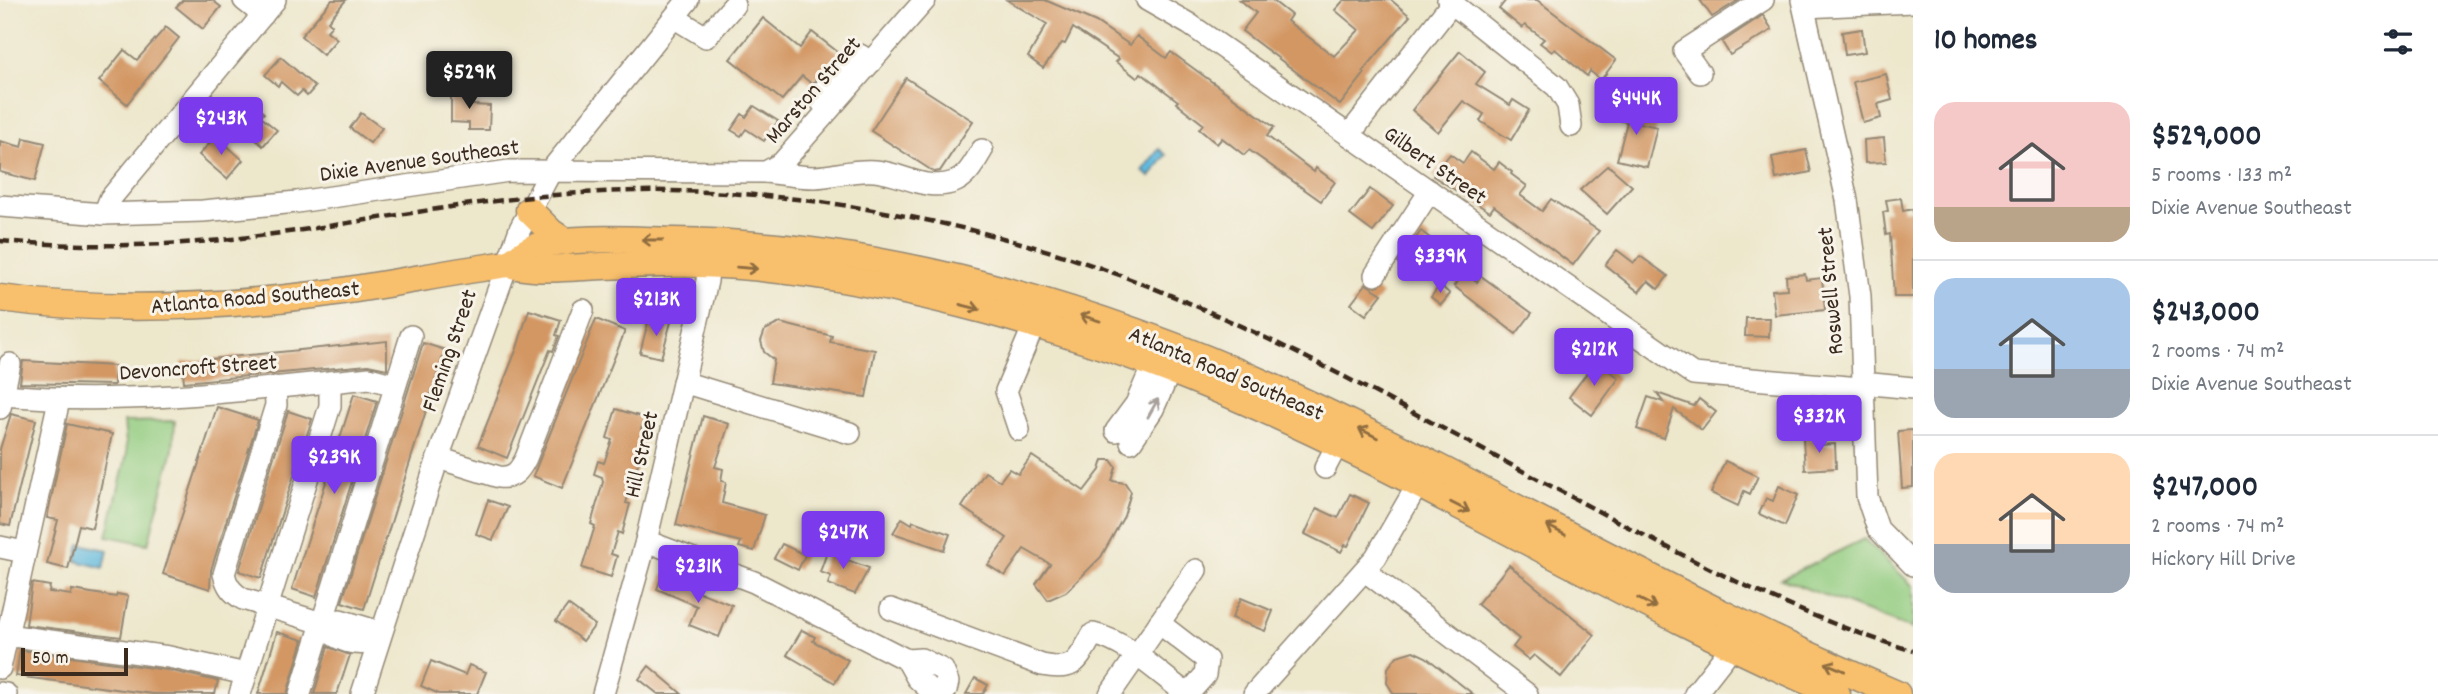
<!DOCTYPE html>
<meta charset="utf-8">
<style>
body{margin:0;font-family:Dekko,sans-serif;background:#f2f2f3;color:#1f2937;height:100vh;display:flex;flex-direction:column;font-size:26px;white-space:nowrap}
*{box-sizing:border-box;margin:0}
p{font-size:23px;color:#747a83}
.icon{flex:none;width:38px;height:38px;fill:none;stroke:currentColor;stroke-width:2;stroke-linecap:round;stroke-linejoin:round}
.map{position:relative;flex:1;overflow:hidden}
.details{display:flex;flex-direction:column;background:#fff;width:525px}
.details>*{flex:none}
.scale{position:absolute;left:21px;bottom:18px;width:107px;box-sizing:border-box;padding-left:7px;border:4px solid #3b2a1e;border-top:0;font-size:19px;line-height:24px;white-space:nowrap;color:#3b2a1e;-webkit-text-stroke:5px #f7f3e8;paint-order:stroke}
.price{position:absolute;translate:-50% -60px;padding:0 16px;border-radius:7px;background:#7c3aed;color:#fff;font-size:23px;line-height:46px;filter:drop-shadow(0 2px 4px #0008)}
.price::after{content:'';position:absolute;left:50%;top:42px;width:21px;height:16px;margin-left:-10px;background:inherit;clip-path:polygon(0 0,100% 0,50% 100%)}
.price.active{background:#222;color:#fff}
ul{padding:0;list-style:none}
li{display:flex;align-items:center;gap:21px;height:175px;padding:0 21px}
li+li{border-top:2px solid #e0e1e3}
li span{display:grid;place-items:center;flex:none;width:196px;height:140px;border-radius:21px;color:#555}
li>.icon{margin-inline-start:auto}
span .icon{width:84px;height:84px;fill:#fffc;stroke-width:1}
li b{font-size:30px}
h2{display:flex;justify-content:space-between;align-items:center;height:84px;padding:0 21px;font-size:30px}
main{display:flex;flex:1;min-height:0}
.map>svg:first-child{display:block}
</style>
<main>
<div class="map">
<svg width="1913" height="694" viewBox="0 0 1913 694">
<rect width="100%" height="100%" fill="#f7f3e8"/>
<filter id="ink" filterUnits="userSpaceOnUse"><feTurbulence type="fractalNoise" baseFrequency=".0143" numOctaves="2"/><feDisplacementMap in="SourceGraphic" scale="14" xChannelSelector="R" yChannelSelector="G"/><feConvolveMatrix kernelMatrix="1 2 1 2 8 2 1 2 1" color-interpolation-filters="sRGB"/></filter>
<filter id="wash" filterUnits="userSpaceOnUse"><feTurbulence type="fractalNoise" baseFrequency=".00686" numOctaves="4" result="noise"/><feDisplacementMap in="SourceGraphic" scale="28" xChannelSelector="R" yChannelSelector="G"/><feGaussianBlur stdDeviation="1.57" result="paint"/><feColorMatrix in="noise" values="0 0 0 0 0 0 0 0 0 0 0 0 0 0 0 0 0 1.4 0 .05"/><feComposite in="paint" operator="in"/></filter>
<g filter="url(#wash)">
<rect width="100%" height="100%" fill="#ede7cc"/>
<g fill="#92cc80" stroke="#667b4f" stroke-width="2">
<polygon points="175,421 173,449 148,544 107,536 127,454 124,422"/>
<polygon points="1864,539 1913,586 1913,629 1781,579"/>
</g>
<g fill="#60b9de" stroke="#4e727e" stroke-width="2">
<polygon points="1159,149 1166,155 1150,177 1142,171"/>
<polygon points="80,544 108,550 104,568 76,561"/>
</g>
<g id="blocks">
<g fill="#d39763">
<polygon points="183,0 212,0 221,7 203,29 176,7"/>
<polygon points="332,0 346,0 328,21 332,25 327,31 337,39 323,55 301,36"/>
<polygon points="1007,0 1045,0 1096,22 1130,45 1137,36 1166,58 1171,52 1274,127 1267,136 1314,172 1316,168 1335,182 1321,201 1249,150 1244,155 1222,138 1217,144 1199,129 1203,124 1176,103 1178,101 1141,73 1137,78 1116,62 1119,59 1073,28 1065,44 1062,43 1043,68 1028,57 1047,24"/>
<polygon points="1240,0 1272,0 1291,15 1287,21 1334,56 1359,30 1335,10 1344,0 1391,0 1410,16 1363,71 1365,73 1340,105 1242,31 1256,13"/>
<polygon points="1506,0 1537,0 1616,60 1601,80 1590,71 1587,76 1555,49 1552,52 1540,43 1544,39 1525,25 1522,28 1499,9"/>
<polygon points="1700,0 1739,0 1712,17"/>
<polygon points="1763,15 1772,30 1730,55 1722,42"/>
<polygon points="763,18 800,48 812,32 839,53 812,84 802,76 782,100 730,59"/>
<polygon points="166,27 179,38 127,104 99,81 124,50 137,60"/>
<polygon points="1862,29 1865,52 1845,55 1842,32"/>
<polygon points="1460,51 1485,72 1476,84 1510,105 1513,100 1529,110 1511,140 1480,121 1484,114 1463,101 1438,132 1412,110"/>
<polygon points="281,57 315,87 307,96 302,91 297,96 281,82 278,86 265,75"/>
<polygon points="1886,74 1892,100 1878,104 1881,118 1863,123 1853,82"/>
<polygon points="906,78 973,121 940,171 934,172 871,131"/>
<polygon points="451,90 474,90 473,105 490,106 489,130 469,130 469,123 451,122"/>
<polygon points="252,102 264,113 261,117 277,130 263,146 236,122"/>
<polygon points="1625,102 1643,106 1639,123 1657,127 1647,167 1617,160 1627,122 1621,121"/>
<polygon points="754,106 778,121 764,141 746,129 741,136 731,130 742,114 746,117"/>
<polygon points="361,113 382,128 370,143 350,128"/>
<polygon points="216,136 243,160 227,179 199,155"/>
<polygon points="24,138 45,143 35,181 0,172 0,141 22,147"/>
<polygon points="1884,138 1886,162 1865,163 1864,140"/>
<polygon points="1806,150 1811,172 1776,179 1772,157"/>
<polygon points="1471,152 1494,169 1499,162 1512,172 1511,174 1527,186 1520,195 1542,211 1551,199 1599,231 1573,265 1494,206 1490,212 1433,176 1450,154 1463,163"/>
<polygon points="1608,165 1632,186 1607,214 1580,190"/>
<polygon points="1370,189 1393,206 1373,232 1350,215"/>
<polygon points="1901,198 1903,211 1913,209 1913,297 1894,297 1890,234 1886,235 1883,212 1888,211 1886,200"/>
<polygon points="1421,231 1431,239 1425,247 1432,252 1415,275 1398,263"/>
<polygon points="1617,250 1634,263 1640,256 1668,276 1658,289 1648,281 1639,292 1605,265"/>
<polygon points="1464,272 1477,282 1481,276 1532,313 1516,334 1454,286"/>
<polygon points="1805,274 1806,280 1822,278 1825,310 1775,315 1772,290 1787,289 1786,276"/>
<polygon points="1366,284 1382,294 1366,315 1351,304"/>
<polygon points="1440,285 1450,294 1441,305 1431,297"/>
<polygon points="529,310 561,320 556,335 559,336 553,351 550,350 507,458 478,446 517,348"/>
<polygon points="655,318 671,322 661,358 640,353 648,322 654,323"/>
<polygon points="1746,318 1770,318 1769,337 1745,336"/>
<polygon points="596,319 625,331 562,488 533,476"/>
<polygon points="780,323 832,336 830,342 875,350 866,397 770,383 774,360 764,352 761,341 765,330"/>
<polygon points="387,341 387,369 368,365 184,382 182,362"/>
<polygon points="423,343 445,350 364,609 342,602"/>
<polygon points="23,361 115,366 114,385 20,383"/>
<polygon points="1596,361 1619,378 1592,415 1569,397"/>
<polygon points="1657,393 1694,406 1699,399 1716,412 1702,430 1674,409 1664,438 1637,429 1648,397 1663,402"/>
<polygon points="354,394 377,401 316,597 292,589"/>
<polygon points="217,407 258,420 211,570 210,589 163,574"/>
<polygon points="616,409 645,418 641,429 648,431 626,503 630,504 622,534 618,532 611,554 617,556 611,577 582,568 595,526 591,524 603,482 602,477 594,474 598,461 604,463 612,440 607,438"/>
<polygon points="288,411 312,419 261,578 239,571"/>
<polygon points="11,414 36,420 10,526 0,524 0,449"/>
<polygon points="703,416 729,424 715,467 723,469 721,481 726,482 722,503 765,515 754,551 739,547 741,542 676,525"/>
<polygon points="67,424 112,434 92,528 79,525 68,569 47,564 58,520 47,518"/>
<polygon points="1913,430 1913,487 1902,488 1898,431"/>
<polygon points="1819,438 1820,445 1835,444 1836,468 1805,470 1803,439"/>
<polygon points="1032,456 1084,491 1100,470 1103,460 1111,460 1116,467 1112,481 1125,483 1131,492 1124,516 1101,557 1066,592 1048,600 1036,584 1050,564 1024,549 1005,576 988,565 1007,538 962,507 985,472 1000,481 1009,469 1018,474"/>
<polygon points="1725,461 1758,476 1750,494 1744,491 1738,506 1711,493"/>
<polygon points="1779,486 1798,495 1785,526 1759,514 1766,498 1773,501"/>
<polygon points="1350,494 1369,503 1348,546 1345,545 1341,552 1305,534 1317,508 1338,518"/>
<polygon points="488,500 508,507 493,540 476,534"/>
<polygon points="902,518 912,524 913,521 950,534 944,550 893,533"/>
<polygon points="782,544 805,555 798,570 774,558"/>
<polygon points="829,547 844,553 842,558 869,568 855,594 828,584 831,576 820,572"/>
<polygon points="1509,565 1595,635 1561,677 1534,655 1529,660 1513,647 1519,639 1477,604"/>
<polygon points="663,573 688,584 687,587 732,605 719,637 689,625 697,606 657,589"/>
<polygon points="32,583 50,586 49,592 71,595 72,590 116,597 117,594 128,596 121,637 26,625"/>
<polygon points="1241,598 1273,611 1265,631 1232,618"/>
<polygon points="568,605 595,625 583,641 556,621"/>
<polygon points="802,630 815,637 813,641 848,660 835,683 787,655"/>
<polygon points="277,632 303,640 287,694 258,694"/>
<polygon points="328,647 350,655 337,694 314,694"/>
<polygon points="20,650 167,670 218,681 215,694 153,694 16,676"/>
<polygon points="1413,651 1426,657 1473,694 1394,694 1387,683 1388,668 1397,656"/>
<polygon points="431,661 465,675 469,665 486,672 477,694 439,694 421,686"/>
<polygon points="649,666 682,694 658,694 639,679"/>
<polygon points="975,678 988,685 983,694 966,694"/>
</g>
</g>
</g>
<g filter="url(#ink)">
<use href="#blocks" fill-opacity="0" stroke="#948875" stroke-width="2"/>
<g fill="none" stroke-linecap="round" stroke-linejoin="round">
<g stroke="#948875" stroke-width="24">
<g id="minor">
<polyline points="244,0 263,15"/>
<polyline points="1147,0 1189,24 1693,374 1861,388"/>
<polyline points="1448,0 1557,87 1568,105 1571,126"/>
<polyline points="1802,0 1847,200 1860,296 1867,497 1878,529 1913,565"/>
<polyline points="1804,7 1913,2"/>
<polyline points="675,18 706,37 734,5"/>
<polyline points="1700,73 1684,51 1763,0"/>
<polyline points="828,110 821,101 822,92 854,56 860,55 871,62"/>
<polyline points="1349,135 1452,3"/>
<path d="M766,172C782,174 799,177 815,177C835,176 854,169 875,171C902,173 926,192 954,182C968,177 975,161 982,150"/>
<polyline points="0,206 104,214 203,211 297,202 509,171 766,172 782,163 925,0"/>
<polyline points="104,214 110,199 275,0"/>
<polyline points="1375,275 1430,191"/>
<polyline points="683,382 850,433"/>
<polyline points="1862,383 1913,388"/>
<path d="M275,387L276,405L224,574C227,586 232,593 243,599L322,623L340,620L370,629L379,640C359,648 334,642 322,623"/>
<path d="M3,395C126,406 247,390 369,378L395,385"/>
<polyline points="0,408 10,364"/>
<polyline points="1019,430 1006,391 1034,325"/>
<polyline points="1116,431 1136,404 1159,351"/>
<polyline points="1131,442 1153,409 1170,371"/>
<path d="M438,458L499,477C514,479 520,470 526,458L583,310"/>
<polyline points="1325,468 1337,445"/>
<polyline points="646,541 754,582 907,660"/>
<polyline points="0,547 24,552"/>
<polyline points="1365,571 1527,694"/>
<path d="M891,609L1042,665C1076,672 1077,661 1093,634C1128,642 1158,673 1187,694"/>
<polyline points="1159,623 1207,660 1205,675 1188,694"/>
<polyline points="6,635 169,657 246,674"/>
<polygon points="921,659 943,670 948,682 946,690 930,690 917,678 907,660"/>
<polyline points="0,668 59,400"/>
<polyline points="0,693 6,694"/>
<polyline points="240,694 330,406 330,382"/>
<polyline points="300,694 411,336"/>
<polyline points="362,694 438,458 520,229 552,169 688,0"/>
<polyline points="603,694 646,541 707,281 709,251"/>
<polyline points="1110,694 1196,570"/>
<polyline points="1254,694 1376,557 1425,472"/>
<polyline points="1695,694 1724,657 1728,644"/>
</g>
</g>
<g stroke="#948875" stroke-width="29">
<g id="major">
<polyline points="529,210 551,232 566,242"/>
<path d="M508,264C516,259 524,252 533,248C560,235 642,240 674,241C883,243 1105,309 1294,397C1497,491 1690,607 1897,694"/>
<path d="M0,298C103,312 210,308 313,295C378,287 443,273 508,264C534,271 558,268 585,267C624,265 661,263 699,264C796,267 894,286 987,311C1055,330 1125,352 1190,378C1413,468 1616,600 1837,694"/>
</g>
</g>
<use href="#minor" stroke="#fff" stroke-width="21"/>
<use href="#major" stroke="#f8bf6c" stroke-width="26"/>
<path stroke="#3b2a1e" stroke-width="4.5" stroke-dasharray="10 5" stroke-linecap="butt" d="M0,241C78,247 155,247 232,239C336,228 438,205 543,196C659,185 780,192 895,214C981,230 1066,253 1148,286C1291,343 1427,421 1564,493C1677,553 1790,614 1913,651"/>
</g>
<defs><path id="oneway-shaft" d="M-6 0H5M1.5-3L5.5 0L1.5 3" fill="none" stroke-width="1.6" stroke-linecap="round" stroke-linejoin="round" transform="scale(1.75)"/></defs>
<g stroke="#906d41">
<use href="#oneway-shaft" transform="translate(652 240) rotate(-180)"/>
<use href="#oneway-shaft" transform="translate(747 268) rotate(5)"/>
<use href="#oneway-shaft" transform="translate(970 307) rotate(14)"/>
<use href="#oneway-shaft" transform="translate(1090 318) rotate(-163)"/>
<use href="#oneway-shaft" transform="translate(1368 433) rotate(-153)"/>
<use href="#oneway-shaft" transform="translate(1460 507) rotate(27)"/>
<use href="#oneway-shaft" transform="translate(1556 530) rotate(-152)"/>
<use href="#oneway-shaft" transform="translate(1647 603) rotate(27)"/>
<use href="#oneway-shaft" transform="translate(1835 667) rotate(-157)"/>
</g>
<use stroke="#a79f9a" href="#oneway-shaft" transform="translate(1153 408) rotate(-61)"/>
</g>
<g text-anchor="middle" stroke-width="6" stroke-linejoin="round" paint-order="stroke">
<g font-size="23" fill="#3b2a1e" stroke="#f7f3e8">
<text transform="translate(812 89) rotate(-49)" y="8">Marston Street</text>
<text transform="translate(419 159) rotate(-8)" y="8">Dixie Avenue Southeast</text>
<text transform="translate(1436 164) rotate(35)" y="8">Gilbert Street</text>
<text transform="translate(1829 291) rotate(-95)" y="8">Roswell Street</text>
<text transform="translate(255 296) rotate(-5)" y="8">Atlanta Road Southeast</text>
<text transform="translate(448 350) rotate(-71)" y="8">Fleming Street</text>
<text transform="translate(198 366) rotate(-4)" y="8">Devoncroft Street</text>
<text transform="translate(1227 372) rotate(23)" y="8">Atlanta Road Southeast</text>
<text transform="translate(640 454) rotate(-77)" y="8">Hill Street</text>
</g>
</g>
</svg>
<div class="scale">50 m</div>
<b class="price active" style="left:469px;top:111px">$529K</b>
<b class="price" style="left:1636px;top:137px">$444K</b>
<b class="price" style="left:221px;top:157px">$243K</b>
<b class="price" style="left:1440px;top:295px">$339K</b>
<b class="price" style="left:656px;top:338px">$213K</b>
<b class="price" style="left:1594px;top:388px">$212K</b>
<b class="price" style="left:1819px;top:455px">$332K</b>
<b class="price" style="left:334px;top:496px">$239K</b>
<b class="price" style="left:843px;top:571px">$247K</b>
<b class="price" style="left:698px;top:605px">$231K</b>
</div>
<section class="details">
<h2>10 homes<svg class="icon" aria-label="filters" viewBox="0 0 24 24"><path d="M4 7h16M4 17h16"/><circle cx="9" cy="7" r="2"/><circle cx="15" cy="17" r="2"/></svg></h2>
<ul>
<li><span style="background:linear-gradient(#f6c9c9 75%,#b9a48a 0)"><svg class="icon" aria-label="home" viewBox="0 0 24 24"><path d="M3 11l9-7 9 7M6 9v11h12V9"/></svg></span><div><b>$529,000</b><p>5 rooms · 133 m²</p><p>Dixie Avenue Southeast</p></div></li>
<li><span style="background:linear-gradient(#a9c7e8 65%,#9aa5b1 0)"><svg class="icon" aria-label="home" viewBox="0 0 24 24"><path d="M3 11l9-7 9 7M6 9v11h12V9"/></svg></span><div><b>$243,000</b><p>2 rooms · 74 m²</p><p>Dixie Avenue Southeast</p></div></li>
<li><span style="background:linear-gradient(#ffd9b3 65%,#9aa5b1 0)"><svg class="icon" aria-label="home" viewBox="0 0 24 24"><path d="M3 11l9-7 9 7M6 9v11h12V9"/></svg></span><div><b>$247,000</b><p>2 rooms · 74 m²</p><p>Hickory Hill Drive</p></div></li>
</ul>
</section>
</main>
